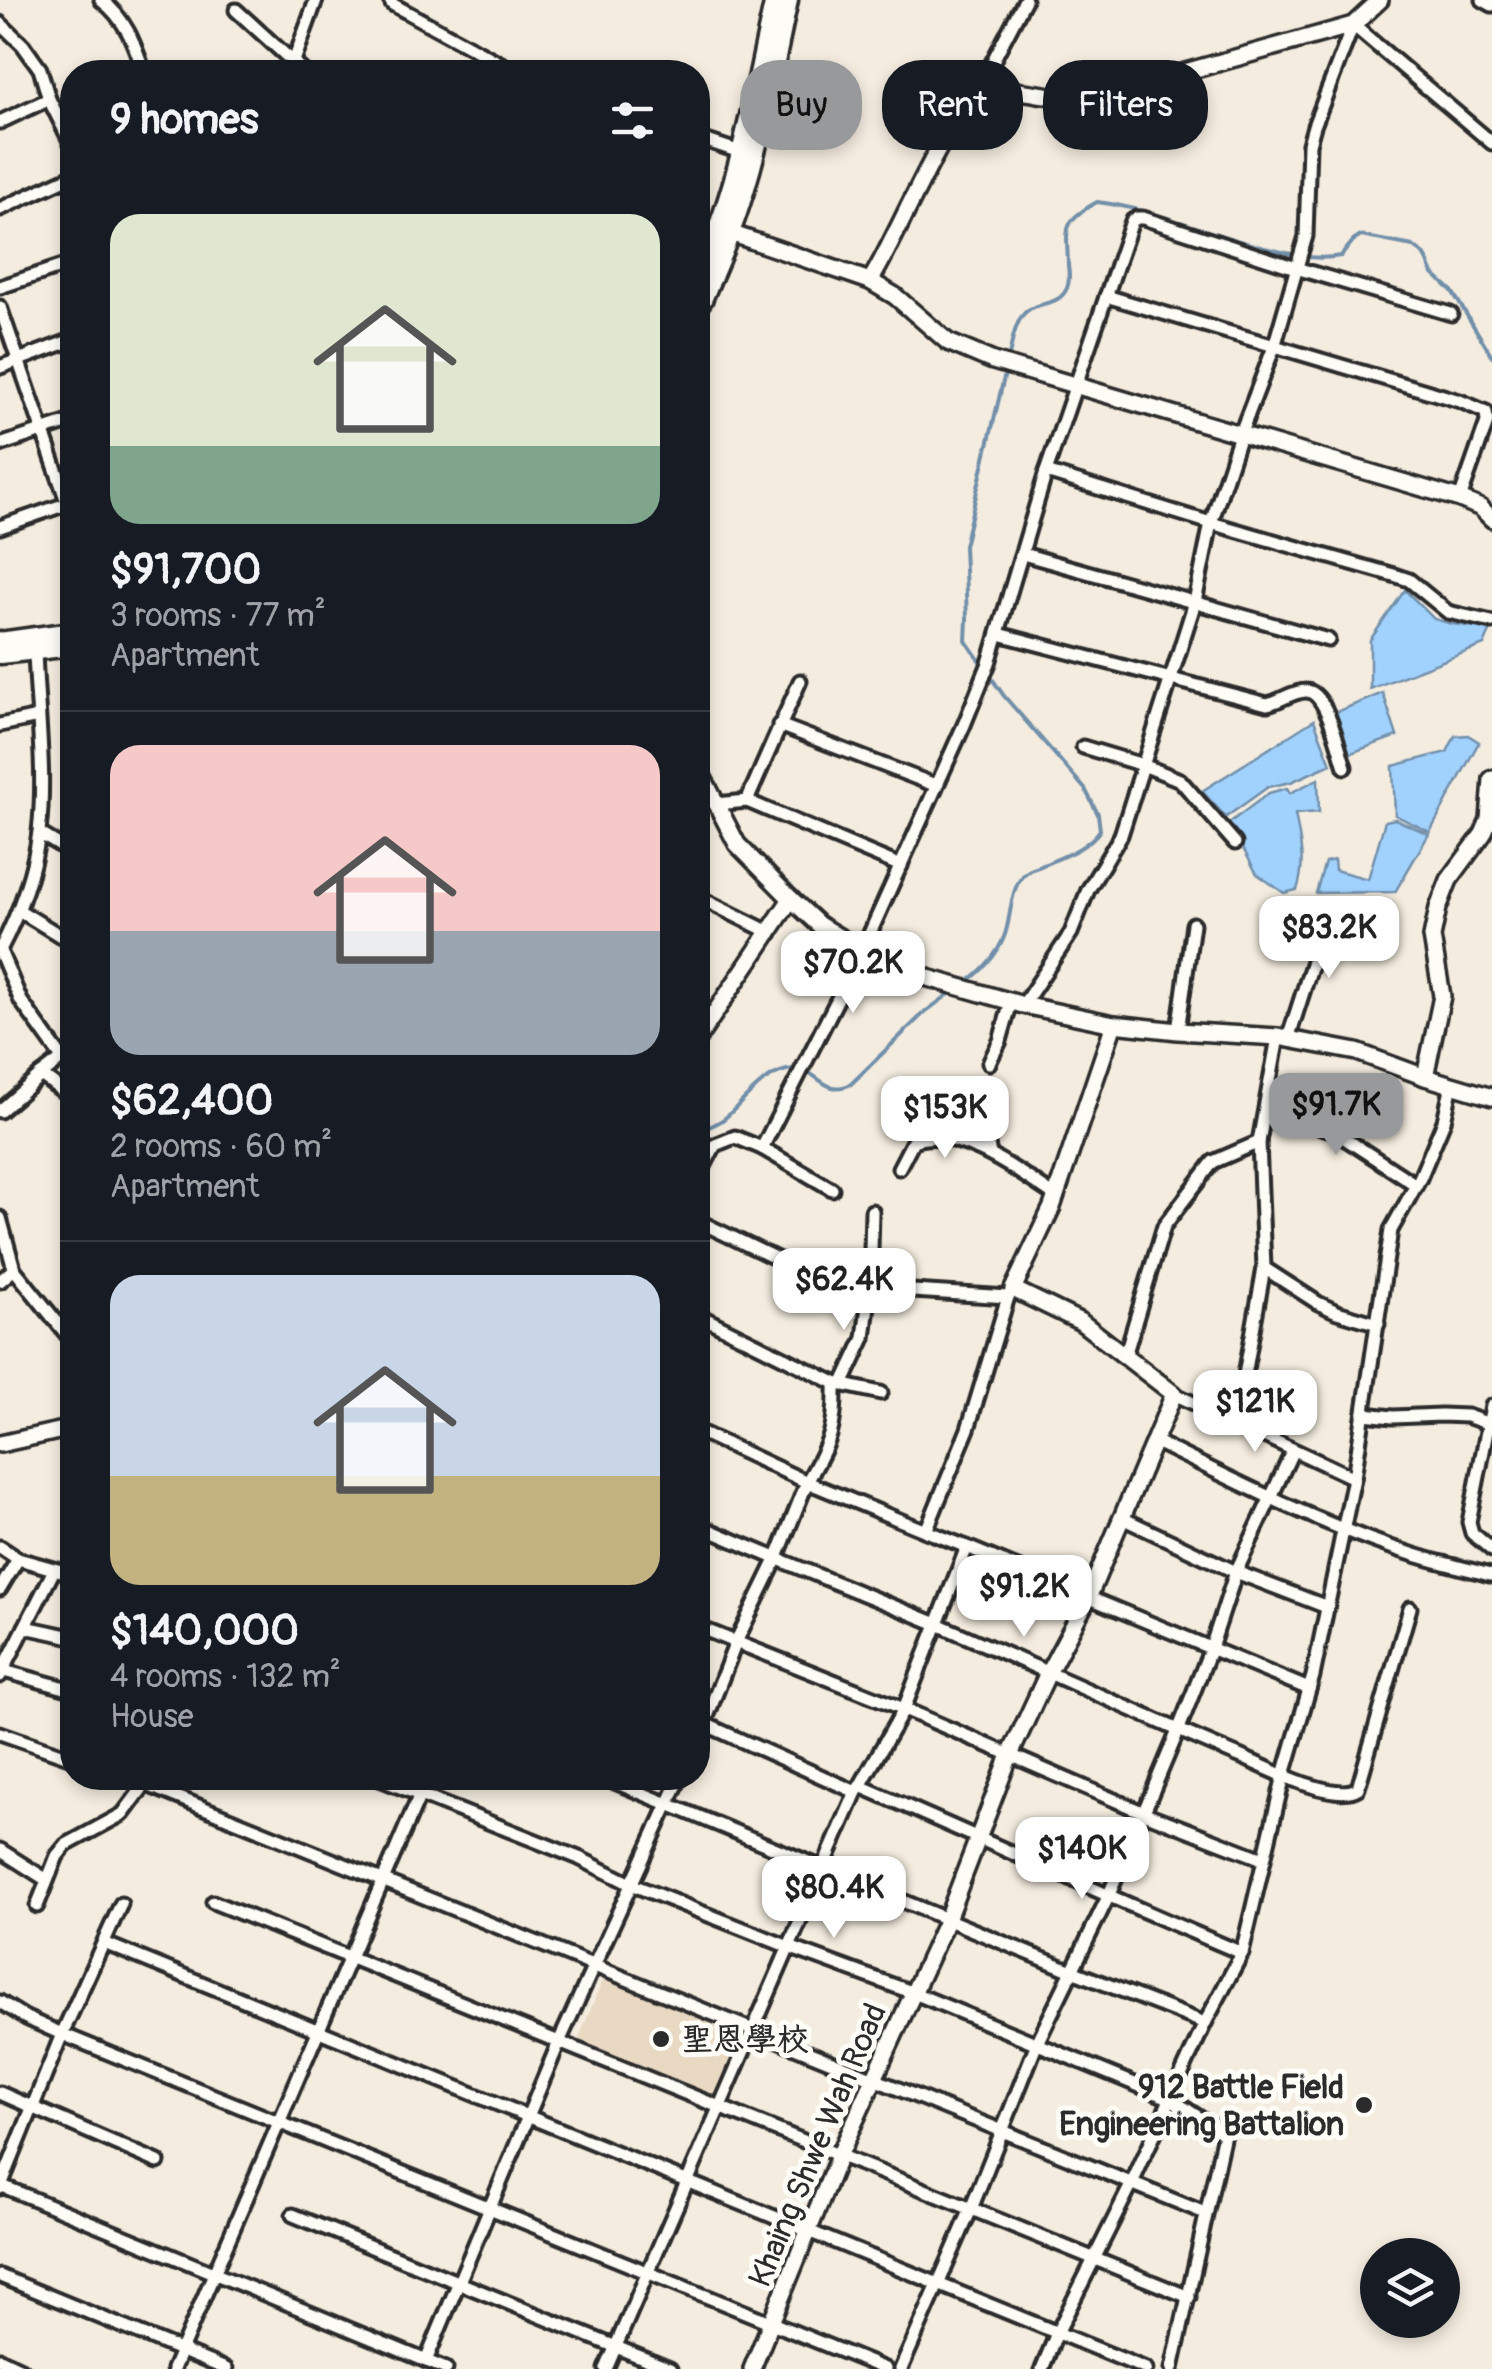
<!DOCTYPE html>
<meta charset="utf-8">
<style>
body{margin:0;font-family:Pangolin,"LXGW WenKai TC",sans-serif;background:#242831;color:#f1f3f6;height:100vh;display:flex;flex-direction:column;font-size:38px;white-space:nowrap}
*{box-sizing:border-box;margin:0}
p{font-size:32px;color:#9ea1a6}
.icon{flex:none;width:55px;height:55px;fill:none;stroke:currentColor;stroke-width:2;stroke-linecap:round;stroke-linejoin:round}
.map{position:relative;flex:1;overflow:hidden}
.sheet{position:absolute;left:60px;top:60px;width:650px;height:1730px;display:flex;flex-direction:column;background:#171b24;border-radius:40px;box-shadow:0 5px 15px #0003}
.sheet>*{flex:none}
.guide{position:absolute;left:740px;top:60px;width:600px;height:90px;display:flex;gap:20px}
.tools{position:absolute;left:1360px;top:2238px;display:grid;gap:20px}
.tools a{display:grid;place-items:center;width:100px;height:100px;border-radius:50%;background:#171b24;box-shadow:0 5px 15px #0003;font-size:50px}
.price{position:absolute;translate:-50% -85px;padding:0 22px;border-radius:20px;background:#fff;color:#222;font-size:32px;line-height:65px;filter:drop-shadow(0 2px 5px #0008)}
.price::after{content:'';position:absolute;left:50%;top:60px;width:30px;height:22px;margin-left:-15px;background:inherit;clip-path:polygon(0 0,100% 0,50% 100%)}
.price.active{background:#98999b;color:#111}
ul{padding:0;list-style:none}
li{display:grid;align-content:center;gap:20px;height:530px;padding:0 50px}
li+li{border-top:2px solid #363941}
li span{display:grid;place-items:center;height:310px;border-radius:30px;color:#555}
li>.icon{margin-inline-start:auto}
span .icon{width:180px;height:180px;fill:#fffc;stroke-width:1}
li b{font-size:42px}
h2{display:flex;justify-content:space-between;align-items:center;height:120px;padding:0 50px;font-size:42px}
.chip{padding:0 35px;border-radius:40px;background:#171b24;box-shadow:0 5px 15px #0003;font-size:35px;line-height:90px}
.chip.active{background:#98999b;color:#111}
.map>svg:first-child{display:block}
</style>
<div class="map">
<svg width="1492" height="2369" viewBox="0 0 1492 2369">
<rect width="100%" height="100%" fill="#f4ecdf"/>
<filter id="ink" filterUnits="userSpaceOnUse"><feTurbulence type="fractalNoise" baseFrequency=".01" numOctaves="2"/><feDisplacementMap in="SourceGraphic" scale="20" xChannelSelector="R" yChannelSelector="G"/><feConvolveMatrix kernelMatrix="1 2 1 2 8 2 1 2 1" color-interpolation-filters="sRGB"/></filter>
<g filter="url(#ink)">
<polygon fill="#e9d9c3" points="604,1977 745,2035 717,2101 577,2043"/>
<g fill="#a1d2fe" stroke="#728faa" stroke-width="2.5">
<polygon points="1405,590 1434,619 1452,624 1491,629 1484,645 1370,689 1370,640"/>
<polygon points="1383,693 1397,736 1346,755 1329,715"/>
<polygon points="1314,720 1331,764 1291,782 1268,787 1226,817 1202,791"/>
<polygon points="1468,735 1479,742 1430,832 1395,815 1393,766 1447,752 1455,736"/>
<path d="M1318,779L1319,812L1295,814C1300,841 1306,863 1297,890L1284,893L1257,874L1229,823L1269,793L1287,788L1290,793Z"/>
<polygon points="1395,819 1429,834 1395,892 1316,893 1325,862 1334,860 1335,870 1368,879 1385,821"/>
</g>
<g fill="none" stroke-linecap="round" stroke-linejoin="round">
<g stroke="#728faa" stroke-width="4">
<path d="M1008,360C1012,345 1014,320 1028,310C1042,301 1059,306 1067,288C1070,281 1069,273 1068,265C1067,227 1061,222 1097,202C1155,209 1208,234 1264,248C1292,254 1312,261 1341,256L1353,241L1361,236L1413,246L1425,255L1433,274L1452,291L1492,356"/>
<path d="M964,984C981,972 996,957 1004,937C1012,918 1009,885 1027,872C1031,869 1036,868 1041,866C1061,857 1087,849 1100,830L1098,814L1085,789L1004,696L966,641L967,618L964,546L1006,369"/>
<path d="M698,1133C706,1127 717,1125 725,1118C746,1100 764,1071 794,1069C817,1067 823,1098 851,1084L925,1012L952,992"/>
</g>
<g stroke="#2b2b2b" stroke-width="19">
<g id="street">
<path d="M101,0C126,19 134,43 144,72"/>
<polyline points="390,0 392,4 516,72"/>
<polyline points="1483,0 1492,5"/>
<polyline points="236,10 304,72"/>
<polyline points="0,23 23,45 40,69 49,99 72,145"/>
<polyline points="293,64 316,0"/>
<polyline points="975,95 1025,0"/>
<polyline points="0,122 49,99"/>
<polyline points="698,138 740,152"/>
<polyline points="0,209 72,176"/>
<polyline points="0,287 72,263"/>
<polyline points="1106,296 1460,401 1486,412 1487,422 1460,499"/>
<polyline points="0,307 72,516"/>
<polyline points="0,367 72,340"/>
<polyline points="0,445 72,421"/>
<polyline points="1046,472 1211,523 1397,576 1409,580 1448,612 1492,622"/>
<polyline points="0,527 72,502"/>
<polyline points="1023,554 1328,640"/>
<path d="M999,634L1267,704C1280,702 1292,691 1306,691C1327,691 1339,750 1345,767"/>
<polyline points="0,725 38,717"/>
<polyline points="779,725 935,785"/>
<polyline points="1083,747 1143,765 1180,780 1235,843"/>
<polyline points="747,801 901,866"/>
<polyline points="716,804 747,801 800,681"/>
<polyline points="39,833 72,853"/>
<polyline points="698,897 771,933"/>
<polyline points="20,911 72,943"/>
<path d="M0,950C19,913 34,873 39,832C46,772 37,711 35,651"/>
<polyline points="0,951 21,1001 62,1058"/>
<polyline points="1023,1005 1071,933 1088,890 1121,835 1195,602 1211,523 1240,435 1274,347 1306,236 1309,144 1314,126 1353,25 1492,143"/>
<polyline points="1178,1031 1193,924"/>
<polyline points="1288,1039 1313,961 1317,946 1315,915"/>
<polyline points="989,1063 1000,1041 1011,1002"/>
<polyline points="41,1075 72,1098"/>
<polyline points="0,1111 41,1075 72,1051"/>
<polyline points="1265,1111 1332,1130 1416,1185"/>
<polyline points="984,1125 990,1154"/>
<polyline points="762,1148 862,951 964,725 989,663 1046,472 1132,221 1137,218 1143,218 1296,268 1451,314"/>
<path d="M899,1168L913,1141C956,1124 1021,1173 1055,1196"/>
<polyline points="698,1178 715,1145 735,1137 762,1148 832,1189"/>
<polyline points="0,1218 14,1269 72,1341"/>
<polyline points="698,1221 833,1286 1008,1297"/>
<polyline points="1264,1268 1318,1303 1337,1312 1378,1324"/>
<polyline points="0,1281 14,1269"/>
<polyline points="698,1315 835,1383 881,1393"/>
<polyline points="1125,1356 1164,1226 1213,1162 1259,1142"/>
<path d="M835,1383C836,1430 830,1442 807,1482L926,1531L968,1429L1008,1297L1013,1289"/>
<polyline points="842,1385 864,1338 870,1289 872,1211"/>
<polyline points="1174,1394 1354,1478"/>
<polyline points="1492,1406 1469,1522 1472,1533 1492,1550"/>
<polyline points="1364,1414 1393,1417 1441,1415 1467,1416 1492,1425"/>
<polyline points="1230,1420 1245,1375 1264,1268 1259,1142 1278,1037"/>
<polyline points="698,1431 807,1482 776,1560 736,1642 698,1740"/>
<path d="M1154,1441C1239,1483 1325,1527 1415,1555C1440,1563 1465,1568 1490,1575"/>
<polyline points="1122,1518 1236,1572 1327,1607"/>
<path d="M698,1525C777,1560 857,1591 937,1624C1040,1668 1141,1715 1244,1758C1269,1769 1335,1803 1358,1788L1410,1608"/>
<path d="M926,1531L967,1547L904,1709L860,1786C987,1841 1113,1899 1242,1953"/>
<polyline points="0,1547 18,1559 72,1574"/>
<polyline points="967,1547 1309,1689"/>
<polyline points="0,1589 18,1559"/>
<polyline points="25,1627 72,1637"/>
<polyline points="698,1627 904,1709 1142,1812 1263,1859"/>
<polyline points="4,1671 72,1690"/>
<polyline points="0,1676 54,1570"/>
<polyline points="698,1721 856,1792 860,1786"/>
<polyline points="0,1733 72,1758"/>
<polyline points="130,1778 1205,2213"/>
<polyline points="377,1778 579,1858 633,1885 789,1947 914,1993 1171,2099 1224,2134 1172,2369"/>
<polyline points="605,1778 1072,1971 1205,2023"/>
<polyline points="0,1850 47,1880"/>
<polyline points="213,1902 1189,2297"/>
<polyline points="37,1906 57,1856 66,1845 123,1814 146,1783"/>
<polyline points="104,1943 1146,2369"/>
<polyline points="0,2002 26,2018 62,2034 885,2369"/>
<polyline points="0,2093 158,2162"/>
<polyline points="0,2185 446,2369"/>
<polyline points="0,2188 62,2034 121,1904"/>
<polyline points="293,2215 670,2369"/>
<polyline points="0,2276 226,2369"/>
<polyline points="0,2359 21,2369"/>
<polyline points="426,2361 559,2042 680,1778"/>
<polyline points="173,2369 427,1778"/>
<polyline points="606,2369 856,1792"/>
<polyline points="901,2369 971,2209 1037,2043 1108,1897 1178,1731 1211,1648 1236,1572 1293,1450"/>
<polyline points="1042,2369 1057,2333 1132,2183 1205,2023 1242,1953 1284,1775 1313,1676 1354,1478 1391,1230 1420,1178 1444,1121 1452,1084"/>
</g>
</g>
<g stroke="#2b2b2b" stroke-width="22">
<g id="secondary">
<polyline points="730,233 870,281 895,296 948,342 993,361 1460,499 1481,508 1492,519"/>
<path d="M870,281C892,249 951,105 979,94C1007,84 1042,97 1071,98C1084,98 1097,95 1110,93L1353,25L1380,0"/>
<polyline points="698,768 737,844 791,899 819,925 862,951 900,970 1023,1005 1114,1024 1178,1031 1278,1037 1357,1052 1425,1077 1492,1097"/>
<polyline points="698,1038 791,899"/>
<polyline points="1425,1077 1442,996 1432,937 1438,908 1449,880 1483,834 1489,820 1492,779"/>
<polyline points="0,1444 72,1428"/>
<polyline points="752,2369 839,2156 947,1919 1010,1755 1048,1673 1088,1598 1174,1394 1081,1322 1013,1289 1052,1207 1114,1024"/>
</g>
</g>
<g stroke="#2b2b2b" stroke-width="25">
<g id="primary">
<path d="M698,275C740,190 754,91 775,0"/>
<path d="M698,305L702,300C711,278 721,257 729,235C758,160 771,78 788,0"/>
<polyline points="0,642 72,632"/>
<polyline points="0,654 72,646"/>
</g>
</g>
<use href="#street" stroke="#fdfcf7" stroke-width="11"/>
<use href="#secondary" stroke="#fdfcf7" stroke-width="15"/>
<use href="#primary" stroke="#fdfcf7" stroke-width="18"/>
</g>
</g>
<g fill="#2b2b2b" stroke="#fdfcf7" stroke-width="4">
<circle cx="661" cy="2039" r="10"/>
<circle cx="1364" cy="2105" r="10"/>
</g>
<g text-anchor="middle" stroke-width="10" stroke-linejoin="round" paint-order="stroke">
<g font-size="32" font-weight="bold" fill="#2b2b2b" stroke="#fdfcf7" text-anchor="start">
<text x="681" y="2050">聖恩學校</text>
<text x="1344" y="2098" text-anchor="end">912 Battle Field<tspan x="1344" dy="37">Engineering Battalion</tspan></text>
</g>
<g font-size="32" fill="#2b2b2b" stroke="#fdfcf7">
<text transform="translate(817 2145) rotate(-67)" y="11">Khaing Shwe Wah Road</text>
</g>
</g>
</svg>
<div class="tools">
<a><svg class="icon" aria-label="layers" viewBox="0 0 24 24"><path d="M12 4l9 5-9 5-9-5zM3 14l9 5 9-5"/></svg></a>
</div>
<b class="price" style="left:1329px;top:981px">$83.2K</b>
<b class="price" style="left:853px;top:1016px">$70.2K</b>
<b class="price active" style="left:1336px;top:1158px">$91.7K</b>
<b class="price" style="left:945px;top:1161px">$153K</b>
<b class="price" style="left:844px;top:1333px">$62.4K</b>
<b class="price" style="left:1255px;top:1455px">$121K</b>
<b class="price" style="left:1024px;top:1640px">$91.2K</b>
<b class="price" style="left:1082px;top:1902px">$140K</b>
<b class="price" style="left:834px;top:1941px">$80.4K</b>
<div class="guide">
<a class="chip active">Buy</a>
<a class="chip">Rent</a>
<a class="chip">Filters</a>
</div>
<section class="sheet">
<h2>9 homes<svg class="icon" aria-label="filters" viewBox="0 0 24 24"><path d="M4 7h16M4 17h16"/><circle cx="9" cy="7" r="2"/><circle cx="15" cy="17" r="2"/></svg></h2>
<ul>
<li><span style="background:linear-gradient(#dfe7d0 75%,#7fa58c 0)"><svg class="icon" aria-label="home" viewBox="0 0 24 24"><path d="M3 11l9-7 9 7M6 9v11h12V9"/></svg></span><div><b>$91,700</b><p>3 rooms · 77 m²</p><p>Apartment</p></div></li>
<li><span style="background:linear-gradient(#f6c9c9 60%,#9aa5b1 0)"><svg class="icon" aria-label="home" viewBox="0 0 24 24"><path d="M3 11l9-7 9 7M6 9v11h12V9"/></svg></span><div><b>$62,400</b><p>2 rooms · 60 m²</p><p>Apartment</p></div></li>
<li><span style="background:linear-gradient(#c9d6e8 65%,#c2b280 0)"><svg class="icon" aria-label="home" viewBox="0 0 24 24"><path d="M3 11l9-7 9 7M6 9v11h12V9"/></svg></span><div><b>$140,000</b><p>4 rooms · 132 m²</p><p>House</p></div></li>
</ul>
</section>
</div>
